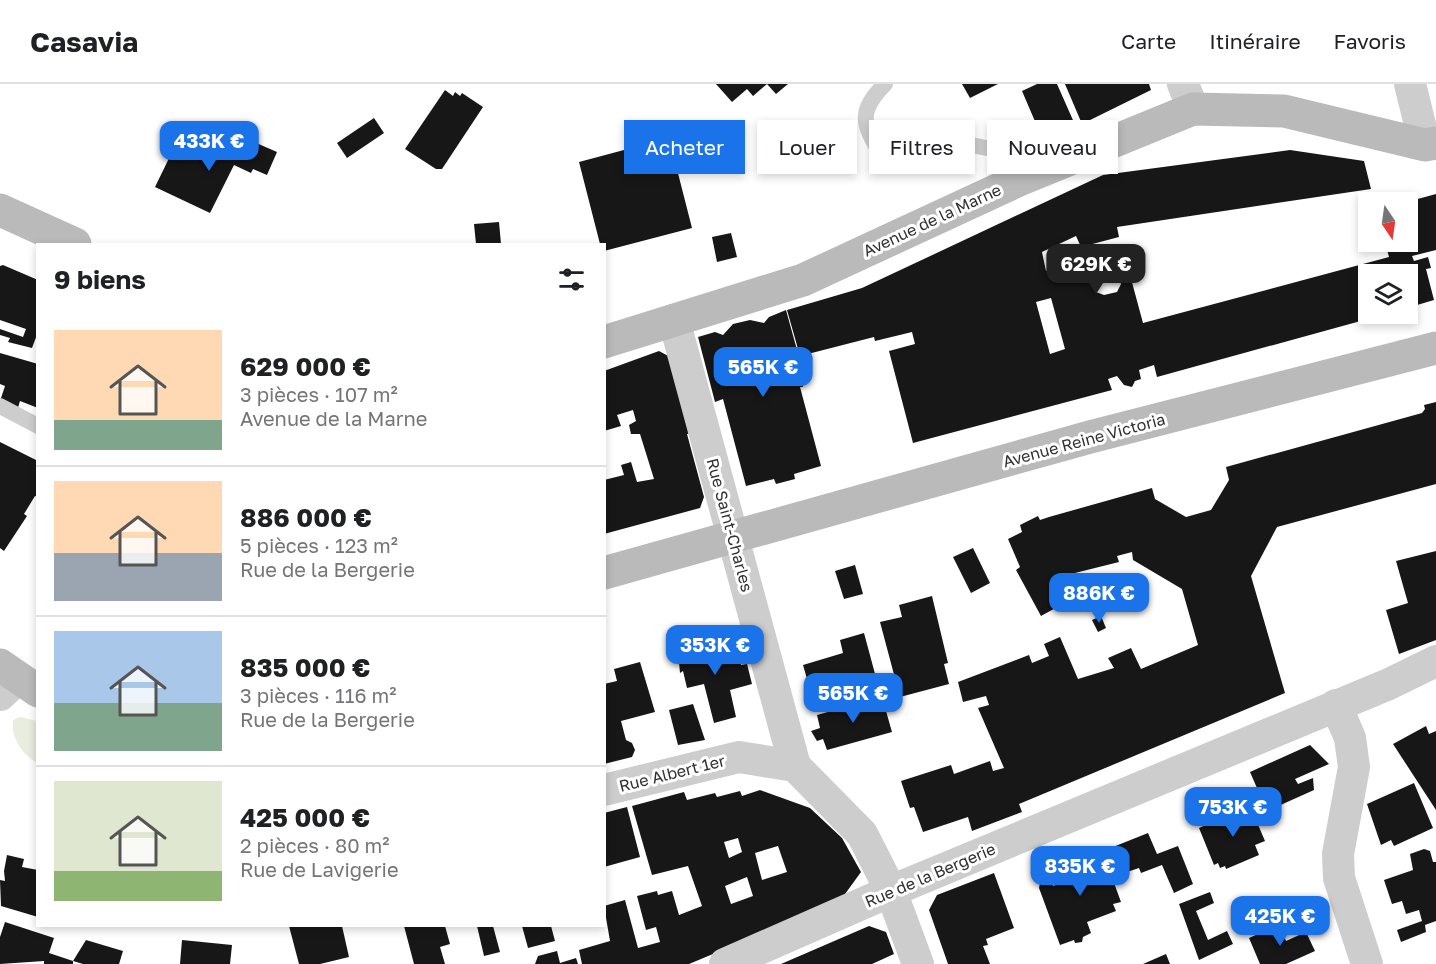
<!DOCTYPE html>
<html lang="fr">
<meta charset="utf-8">
<style>
body{margin:0;font-family:"Golos Text",sans-serif;background:#f2f2f2;color:#202124;height:100vh;display:flex;flex-direction:column;font-size:22px;white-space:nowrap}
*{box-sizing:border-box;margin:0}
p{font-size:20px;color:#757577}
.icon{flex:none;width:33px;height:33px;fill:none;stroke:currentColor;stroke-width:2;stroke-linecap:round;stroke-linejoin:round}
.map{position:relative;flex:1;overflow:hidden}
.panel{position:absolute;left:36px;top:159px;width:570px;height:684px;display:flex;flex-direction:column;background:#fff;border-radius:0px;box-shadow:0 3px 9px #0003}
.panel>*{flex:none}
.hud{position:absolute;left:624px;top:36px;width:570px;height:54px;display:flex;gap:12px}
.needle{width:39px;rotate:167deg}
.tools{position:absolute;left:1358px;top:108px;display:grid;gap:12px}
.tools a{display:grid;place-items:center;width:60px;height:60px;border-radius:0px;background:#fff;box-shadow:0 3px 9px #0003;font-size:30px}
.price{position:absolute;translate:-50% -51px;padding:0 14px;border-radius:12px;background:#1a73e8;color:#fff;font-size:20px;line-height:39px;filter:drop-shadow(0 2px 3px #0008)}
.price::after{content:'';position:absolute;left:50%;top:36px;width:18px;height:14px;margin-left:-9px;background:inherit;clip-path:polygon(0 0,100% 0,50% 100%)}
.price.current{background:#222;color:#fff}
ul{padding:0;list-style:none}
li{display:flex;align-items:center;gap:18px;height:150px;padding:0 18px}
li+li{border-top:2px solid #e0e0e0}
li span{display:grid;place-items:center;flex:none;width:168px;height:120px;border-radius:0px;color:#555}
li>.icon{margin-inline-start:auto}
span .icon{width:72px;height:72px;fill:#fffc;stroke-width:1}
li b{font-size:26px}
h2{display:flex;justify-content:space-between;align-items:center;height:72px;padding:0 18px;font-size:26px}
.chip{padding:0 21px;border-radius:0px;background:#fff;box-shadow:0 3px 9px #0003;font-size:21px;line-height:54px}
.chip.current{background:#1a73e8;color:#fff}
header{display:flex;align-items:center;gap:36px;box-sizing:border-box;height:84px;padding:0 30px;background:#fff;border-bottom:2px solid #e0e0e0}
header strong{font-size:28px}
nav{display:flex;gap:33px;margin-inline-start:auto;font-size:21px}
.map>svg:first-child{display:block}
</style>
<header>
<strong>Casavia</strong>
<nav><a>Carte</a><a>Itinéraire</a><a>Favoris</a></nav>
</header>
<div class="map">
<svg width="1436" height="880" viewBox="0 0 1436 880">
<rect width="100%" height="100%" fill="#fff"/>
<path fill="#e8eddf" d="M20,633L37,637V679C22,670 11,654 13,636Z"/>
<g fill="#171717" fill-rule="evenodd">
<polygon points="716,0 788,0 776,10 767,0 753,12 747,5 732,18"/>
<polygon points="962,0 998,0 970,14"/>
<polygon points="1037,0 1057,0 1076,43 1057,52 1051,37 1037,42 1022,7"/>
<polygon points="1065,0 1149,0 1151,6 1082,40"/>
<polygon points="445,6 453,12 455,8 460,12 462,9 483,23 442,85 436,85 405,65"/>
<polygon points="374,34 384,49 347,74 337,59"/>
<polygon points="669,54 692,144 604,167 604,160 600,160 579,78"/>
<polygon points="247,55 277,68 267,91 253,85 251,89 234,81 210,129 155,103 174,64 183,69 192,67 198,57 237,74"/>
<path d="M1290,66L1364,77L1371,105L1117,143L1119,153L1081,163L1076,152L1042,168L1046,187L1123,165L1143,239L1389,173L1385,158H1407V130L1417,127L1414,116L1436,110V166L1412,172L1414,177L1428,173L1431,184L1426,185L1434,216L1407,224V190H1368V230H1386L1157,293L1154,281L1139,286L1141,295L1135,297L1132,303L1124,301L1117,292L1108,295L1112,306L913,359L889,267L915,260L912,248L875,257L874,253L800,272L787,226L862,204L1103,91ZM1115,178L1121,200L1117,208L1104,211L1096,208L1089,186ZM1051,214L1065,265L1050,270L1036,218Z"/>
<polygon points="499,138 501,160 476,160 474,140"/>
<polygon points="731,149 737,173 717,178 712,153"/>
<polygon points="3,181 38,196 38,248 32,264 8,258 10,254 0,251 0,245 23,253 26,245 0,236 0,182"/>
<polygon points="786,226 805,295 801,296 803,303 800,303 821,382 794,390 795,395 776,400 774,395 746,402 723,315 715,318 698,253 715,248 723,251 733,240 750,236 764,239 769,233"/>
<polygon points="659,267 672,274 692,349 687,350 704,413 700,424 604,450 604,396 624,391 621,381 631,378 637,398 654,395 640,350 631,350 629,341 636,337 633,326 617,331 621,342 604,347 604,287"/>
<polygon points="0,269 38,280 38,324 20,317 17,327 0,317 5,302 0,300"/>
<polygon points="1436,318 1436,400 1277,443 1251,492 1285,609 1019,720 1022,728 972,747 968,733 923,748 914,723 910,724 901,697 951,681 954,690 990,677 993,687 1004,684 978,624 989,621 986,612 963,618 958,598 1029,571 1032,579 1049,572 1044,560 1060,553 1078,595 1114,584 1108,574 1131,564 1141,585 1198,561 1182,505 1133,476 1132,468 1117,472 1119,478 1067,491 1051,500 1061,521 1041,532 1016,486 1020,483 1008,455 1022,448 1020,441 1038,432 1040,436 1049,433 1152,404 1155,415 1186,433 1211,426 1229,396 1226,383 1422,329 1425,325 1424,321"/>
<polygon points="0,358 38,377 38,413 35,412 24,430 27,432 4,467 0,464"/>
<polygon points="973,464 990,499 971,509 953,473"/>
<polygon points="1436,467 1436,556 1399,570 1386,526 1408,519 1396,477"/>
<polygon points="855,481 863,510 844,515 835,487"/>
<polygon points="932,512 948,579 944,580 949,600 900,613 880,538 902,533 899,521"/>
<polygon points="1101,532 1106,544 1098,548 1092,536"/>
<polygon points="864,549 878,601 814,619 803,581 843,569 840,556"/>
<polygon points="721,557 725,572 738,570 741,581 747,580 752,600 730,606 736,633 714,639 704,600 687,604 683,587 680,589 678,568"/>
<polygon points="640,578 655,628 621,637 626,656 632,659 635,666 632,673 604,680 604,600 617,597 614,585"/>
<polygon points="882,613 892,648 827,666 823,655 817,657 811,647 820,644 817,631"/>
<polygon points="693,620 705,656 678,661 669,626"/>
<polygon points="1426,642 1429,650 1436,647 1436,726 1393,660"/>
<polygon points="1310,661 1329,680 1295,695 1298,700 1313,694 1314,706 1267,727 1250,688"/>
<polygon points="1414,699 1433,744 1394,762 1391,756 1381,761 1367,720"/>
<path d="M760,706L810,724L842,754L861,788L840,817L689,880H582L579,866L610,857L604,822L625,816L638,864L660,858L656,843L646,846L637,812L657,807L658,811L672,807L679,831L702,822L688,782L652,791L632,722L684,708L687,716L715,709L717,713L740,707L742,712ZM738,754L742,768L729,774L724,758ZM778,762L787,788L762,796L755,769ZM747,793L753,812L731,820L725,802Z"/>
<polygon points="1250,722 1265,757 1255,761 1259,771 1226,785 1225,782 1220,784 1218,779 1214,781 1199,744"/>
<polygon points="627,723 640,773 604,783 604,729"/>
<polygon points="1148,749 1157,770 1178,762 1193,800 1174,809 1162,781 1141,789 1139,784 1124,789 1113,763"/>
<polygon points="1424,765 1430,767 1433,778 1436,778 1436,837 1425,841 1426,848 1401,858 1397,846 1422,837 1419,826 1406,830 1402,817 1392,820 1384,796 1413,786 1410,770"/>
<polygon points="1102,766 1121,818 1113,820 1116,827 1087,838 1091,849 1083,853 1082,858 1075,859 1074,856 1060,861 1039,804 1040,799 1050,795 1053,802 1064,798 1059,783"/>
<polygon points="7,771 24,775 22,783 38,786 38,833 1,822 0,796 5,797 4,787"/>
<polygon points="994,789 1014,844 986,855 988,861 983,862 990,880 948,880 929,826 937,811"/>
<polygon points="1210,808 1214,819 1196,827 1208,856 1227,847 1233,860 1199,876 1179,820"/>
<polygon points="5,838 54,854 49,869 73,877 73,880 44,880 44,877 0,880 0,853"/>
<polygon points="1279,841 1286,857 1306,848 1315,867 1286,880 1260,880 1249,854"/>
<polygon points="289,842 342,842 349,873 320,880 299,880"/>
<polygon points="404,842 445,842 450,860 440,863 445,880 414,880"/>
<polygon points="477,842 493,842 500,868 484,872"/>
<polygon points="522,842 551,842 555,857 528,864"/>
<polygon points="869,842 886,848 894,870 872,880 781,880"/>
<polygon points="86,856 123,867 119,880 83,880 73,877"/>
<polygon points="182,856 232,861 230,880 180,880"/>
<polygon points="557,867 560,879 576,874 578,880 535,880 538,872"/>
<polygon points="1166,870 1170,880 1143,880"/>
</g>
<g fill="none" stroke-linecap="round" stroke-linejoin="round">
<g stroke="#cdcdcd" stroke-width="16">
<path d="M885,0C857,29 863,39 881,71L911,76L961,59L992,65L1019,96"/>
<polyline points="0,322 38,342"/>
</g>
<g stroke="#cdcdcd" stroke-width="32">
<polyline points="1183,0 1193,25"/>
<polyline points="1410,0 1425,61"/>
<polyline points="674,236 795,682"/>
<polyline points="0,611 18,594"/>
<polyline points="1336,621 1350,654 1354,683 1338,770 1339,794 1367,880"/>
<polyline points="604,706 739,673 795,682 862,750 891,807 918,880"/>
<polyline points="725,880 891,807 1389,600 1436,577"/>
</g>
<g stroke="#bababa" stroke-width="33">
<polyline points="0,126 75,160"/>
<polyline points="604,258 803,196 1019,96 1193,25 1284,27 1425,61 1436,59"/>
<polyline points="604,489 1090,353 1436,264"/>
<polyline points="0,581 38,607"/>
</g>
</g>
<g text-anchor="middle" stroke-width="6" stroke-linejoin="round" paint-order="stroke">
<g font-size="16" fill="#303030" stroke="#fff">
<text transform="translate(932 136) rotate(-25)" y="6">Avenue de la Marne</text>
<text transform="translate(1084 356) rotate(-15)" y="6">Avenue Reine Victoria</text>
<text transform="translate(730 441) rotate(75)" y="6">Rue Saint-Charles</text>
<text transform="translate(672 689) rotate(-14)" y="6">Rue Albert 1er</text>
<text transform="translate(930 791) rotate(-23)" y="6">Rue de la Bergerie</text>
</g>
</g>
</svg>
<div class="tools">
<a><svg class="needle" viewBox="-14 -14 28 28"><path d="M0-13l5 13h-10z" fill="#e53935"/><path d="M0 13l5-13h-10z" fill="#757577"/></svg></a>
<a><svg class="icon" aria-label="layers" viewBox="0 0 24 24"><path d="M12 4l9 5-9 5-9-5zM3 14l9 5 9-5"/></svg></a>
</div>
<b class="price" style="left:209px;top:88px">433K €</b>
<b class="price current" style="left:1096px;top:211px">629K €</b>
<b class="price" style="left:763px;top:314px">565K €</b>
<b class="price" style="left:1099px;top:540px">886K €</b>
<b class="price" style="left:715px;top:592px">353K €</b>
<b class="price" style="left:853px;top:640px">565K €</b>
<b class="price" style="left:1233px;top:754px">753K €</b>
<b class="price" style="left:1080px;top:813px">835K €</b>
<b class="price" style="left:1280px;top:863px">425K €</b>
<div class="hud">
<a class="chip current">Acheter</a>
<a class="chip">Louer</a>
<a class="chip">Filtres</a>
<a class="chip">Nouveau</a>
</div>
<section class="panel">
<h2>9 biens<svg class="icon" aria-label="filters" viewBox="0 0 24 24"><path d="M4 7h16M4 17h16"/><circle cx="9" cy="7" r="2"/><circle cx="15" cy="17" r="2"/></svg></h2>
<ul>
<li><span style="background:linear-gradient(#ffd9b3 75%,#7fa58c 0)"><svg class="icon" aria-label="home" viewBox="0 0 24 24"><path d="M3 11l9-7 9 7M6 9v11h12V9"/></svg></span><div><b>629 000 €</b><p>3 pièces · 107 m²</p><p>Avenue de la Marne</p></div></li>
<li><span style="background:linear-gradient(#ffd9b3 60%,#9aa5b1 0)"><svg class="icon" aria-label="home" viewBox="0 0 24 24"><path d="M3 11l9-7 9 7M6 9v11h12V9"/></svg></span><div><b>886 000 €</b><p>5 pièces · 123 m²</p><p>Rue de la Bergerie</p></div></li>
<li><span style="background:linear-gradient(#a9c7e8 60%,#7fa58c 0)"><svg class="icon" aria-label="home" viewBox="0 0 24 24"><path d="M3 11l9-7 9 7M6 9v11h12V9"/></svg></span><div><b>835 000 €</b><p>3 pièces · 116 m²</p><p>Rue de la Bergerie</p></div></li>
<li><span style="background:linear-gradient(#dfe7d0 75%,#8fb573 0)"><svg class="icon" aria-label="home" viewBox="0 0 24 24"><path d="M3 11l9-7 9 7M6 9v11h12V9"/></svg></span><div><b>425 000 €</b><p>2 pièces · 80 m²</p><p>Rue de Lavigerie</p></div></li>
</ul>
</section>
</div>
